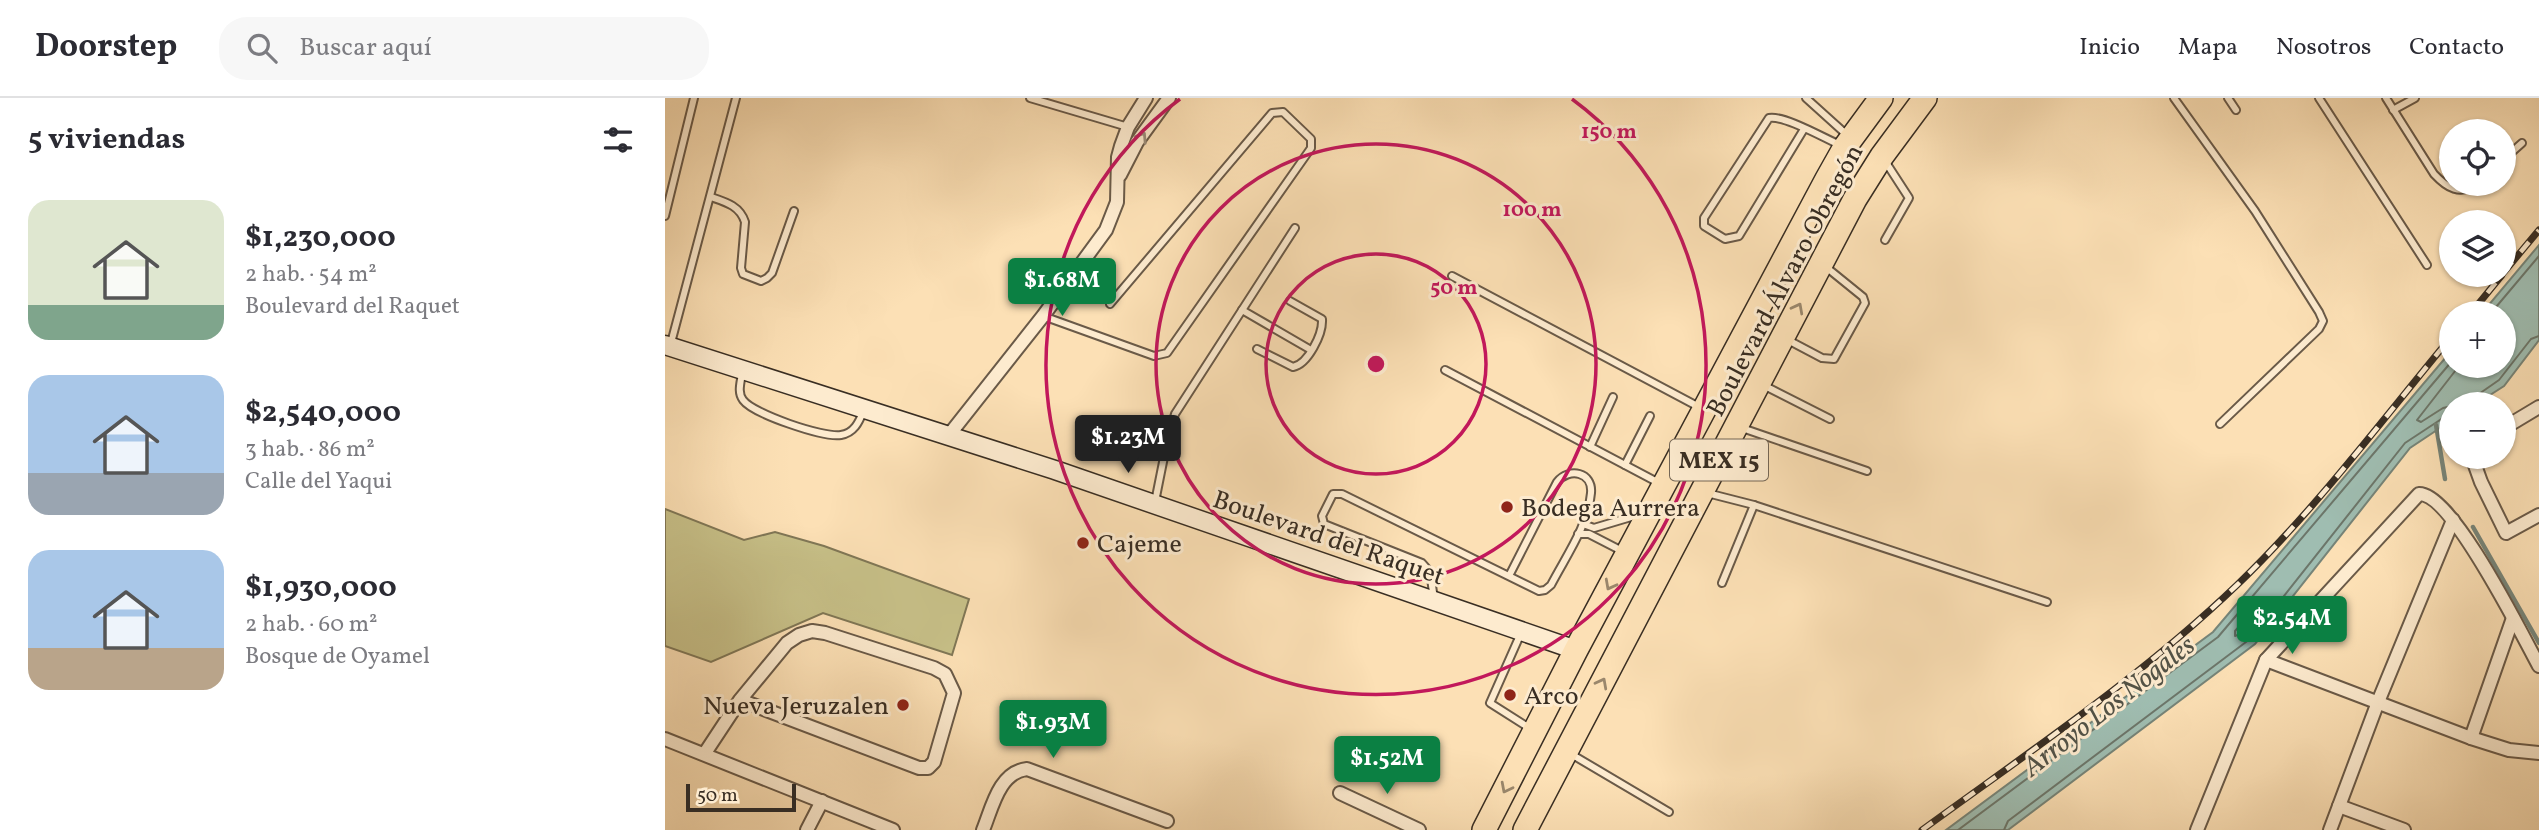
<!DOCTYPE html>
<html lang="es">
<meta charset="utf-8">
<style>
body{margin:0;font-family:Vollkorn,serif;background:#f7f7f7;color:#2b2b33;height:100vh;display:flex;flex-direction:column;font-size:26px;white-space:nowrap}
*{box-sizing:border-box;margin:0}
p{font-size:23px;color:#7c7c81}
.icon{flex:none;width:38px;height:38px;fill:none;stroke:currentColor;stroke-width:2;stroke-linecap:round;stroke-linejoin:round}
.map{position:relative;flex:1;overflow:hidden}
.details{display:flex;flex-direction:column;background:#fff;width:665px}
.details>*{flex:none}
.controls{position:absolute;left:1774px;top:21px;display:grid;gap:14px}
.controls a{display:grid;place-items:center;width:77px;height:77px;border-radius:50%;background:#fff;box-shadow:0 2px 5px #0004;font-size:35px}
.scale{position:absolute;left:21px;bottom:18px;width:110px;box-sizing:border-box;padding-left:7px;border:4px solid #392e23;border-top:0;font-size:19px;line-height:24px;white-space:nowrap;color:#392e23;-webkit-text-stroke:5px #fdebcf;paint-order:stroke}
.price{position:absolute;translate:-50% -60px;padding:0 16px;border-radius:7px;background:#0b8043;color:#fff;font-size:23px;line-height:46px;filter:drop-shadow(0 2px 4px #0008)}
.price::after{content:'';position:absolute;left:50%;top:42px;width:21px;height:16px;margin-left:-10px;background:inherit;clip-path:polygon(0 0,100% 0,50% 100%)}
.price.selected{background:#222;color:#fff}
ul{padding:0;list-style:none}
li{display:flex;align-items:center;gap:21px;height:175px;padding:0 28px}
li span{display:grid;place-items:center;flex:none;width:196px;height:140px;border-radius:21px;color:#555}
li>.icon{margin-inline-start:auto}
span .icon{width:84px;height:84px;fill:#fffc;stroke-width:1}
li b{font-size:30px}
h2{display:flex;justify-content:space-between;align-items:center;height:84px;padding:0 28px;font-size:30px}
header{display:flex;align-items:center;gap:42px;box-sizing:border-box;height:98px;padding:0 35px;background:#fff;border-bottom:2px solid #e1e1e2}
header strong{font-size:33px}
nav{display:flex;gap:38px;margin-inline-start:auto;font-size:24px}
.search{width:490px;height:63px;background:#f7f7f7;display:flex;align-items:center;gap:18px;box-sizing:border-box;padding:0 24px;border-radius:28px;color:#7c7c81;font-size:26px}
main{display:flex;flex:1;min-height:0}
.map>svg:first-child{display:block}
</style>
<header>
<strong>Doorstep</strong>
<div class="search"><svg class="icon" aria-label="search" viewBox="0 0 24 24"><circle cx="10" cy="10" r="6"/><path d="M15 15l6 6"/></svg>Buscar aquí</div>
<nav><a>Inicio</a><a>Mapa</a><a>Nosotros</a><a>Contacto</a></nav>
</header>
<main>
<section class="details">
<h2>5 viviendas<svg class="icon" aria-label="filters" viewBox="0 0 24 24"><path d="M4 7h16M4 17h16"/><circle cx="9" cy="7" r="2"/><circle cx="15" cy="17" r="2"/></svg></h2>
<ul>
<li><span style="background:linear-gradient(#dfe7d0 75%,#7fa58c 0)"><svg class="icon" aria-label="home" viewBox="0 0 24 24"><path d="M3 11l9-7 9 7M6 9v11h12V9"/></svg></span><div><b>$1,230,000</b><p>2 hab. · 54 m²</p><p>Boulevard del Raquet</p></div></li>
<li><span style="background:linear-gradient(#a9c7e8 70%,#9aa5b1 0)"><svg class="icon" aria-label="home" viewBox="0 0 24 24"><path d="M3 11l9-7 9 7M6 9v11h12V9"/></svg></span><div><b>$2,540,000</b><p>3 hab. · 86 m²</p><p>Calle del Yaqui</p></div></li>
<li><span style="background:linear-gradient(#a9c7e8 70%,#b9a48a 0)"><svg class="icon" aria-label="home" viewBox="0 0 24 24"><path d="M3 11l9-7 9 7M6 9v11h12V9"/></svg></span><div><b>$1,930,000</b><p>2 hab. · 60 m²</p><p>Bosque de Oyamel</p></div></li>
</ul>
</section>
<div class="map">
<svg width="1874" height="732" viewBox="0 0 1874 732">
<rect width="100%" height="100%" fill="#fce0b5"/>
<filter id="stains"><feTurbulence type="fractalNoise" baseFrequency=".00286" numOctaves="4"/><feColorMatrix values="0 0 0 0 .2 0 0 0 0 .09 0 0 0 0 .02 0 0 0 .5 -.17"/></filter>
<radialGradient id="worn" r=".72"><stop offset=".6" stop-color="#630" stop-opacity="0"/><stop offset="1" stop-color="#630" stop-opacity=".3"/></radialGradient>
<polygon fill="#c7c088" stroke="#807756" stroke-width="2" points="0,411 79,442 110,434 159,448 304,501 287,557 158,515 46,564 0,548"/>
<polygon fill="#9fbdb1" stroke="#768478" stroke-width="2" points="1874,147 1874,242 1839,288 1811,306 1787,306 1787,322 1745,350 1590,546 1343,732 1281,732 1548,534 1787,252 1787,268 1839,268 1839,215 1817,215"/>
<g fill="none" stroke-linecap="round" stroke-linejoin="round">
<g stroke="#6c766a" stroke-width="2">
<polyline points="1826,215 1874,158"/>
<polyline points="1808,306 1811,298 1834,282 1866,241 1874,238"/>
<polyline points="1787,308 1778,310 1756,324 1752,322 1794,268"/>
<polygon points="1591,510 1594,512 1593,516 1578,535 1570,538 1570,533"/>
<polyline points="1293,732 1553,539 1787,263"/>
<polyline points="1339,732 1343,723 1585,541 1740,345 1781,318 1787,317"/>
</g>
<g stroke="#768478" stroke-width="4.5">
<polyline points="1771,327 1780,381"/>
<polyline points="1808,429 1874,545"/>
</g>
<g stroke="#6a5a48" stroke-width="10">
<g id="lane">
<polyline points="365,0 463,29"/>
<polyline points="1141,0 1182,37"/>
<polyline points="1509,0 1590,113 1654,214 1658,223 1654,231 1555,326"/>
<polyline points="1563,0 1571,12"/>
<polyline points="1654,0 1762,167"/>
<path d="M1721,0L1769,76C1782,90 1795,98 1812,86"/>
<polyline points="1728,12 1750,0"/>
<path d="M1139,31L1074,138L1060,141L1039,128V120L1104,20C1119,17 1159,40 1175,47"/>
<polyline points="1839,61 1857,45"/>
<polyline points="1220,63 1244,100 1220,142"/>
<path d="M46,99C61,104 75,108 80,124L76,170L78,176L96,183L102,180L107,175L129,113"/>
<polyline points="0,118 29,0"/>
<polyline points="787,178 1034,309"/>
<polyline points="577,212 646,252"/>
<polyline points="378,218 489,258 502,255 646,50 646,41 618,14 607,15 445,206"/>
<polyline points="1121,241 1157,260 1169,261 1200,205 1198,199 1161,169"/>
<polyline points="6,245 71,0"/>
<path d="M592,251L628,269C643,266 658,236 657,221L625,203"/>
<polyline points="780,272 994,385"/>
<path d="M77,275C76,284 72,294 78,302C88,316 159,340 176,337C189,335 194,324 198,314"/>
<polyline points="1098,287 1165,321"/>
<polyline points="1077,330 1202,373"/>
<polyline points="925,349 948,299"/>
<polyline points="960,367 985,318"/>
<polyline points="1042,395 1089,407 1382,504"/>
<polyline points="490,404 503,339 510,316 630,130"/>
<polyline points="918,426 929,430 976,416"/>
<polyline points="913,436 924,436 959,454"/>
<polyline points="1057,485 1089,407"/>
<path d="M769,501L765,474L757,465L659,426L657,418L668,396H677L874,493L880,492L886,487C901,458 923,428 926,395C928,374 904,369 892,384L844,478"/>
<polyline points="856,535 825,605 866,631"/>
<polyline points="906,656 1004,714"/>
</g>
</g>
<g stroke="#6a5a48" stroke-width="16">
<g id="street">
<polyline points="455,77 472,44 504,0"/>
<polyline points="1839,330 1874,309"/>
<polyline points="284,337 378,218 441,132 452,104 453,59 456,48 463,29 481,0"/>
<polyline points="1807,359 1816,384 1841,435 1874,417"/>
<polyline points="1601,562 1806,640 1844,652 1874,655"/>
<polyline points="1806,640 1848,520"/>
<polyline points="0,641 228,732"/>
<polyline points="40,655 75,602 122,545 134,537 147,533 160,535 269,570 280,576 289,595 269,664 263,670 254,670 75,602"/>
<polyline points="675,695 754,732"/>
<polyline points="1674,708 1739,732"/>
<polyline points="142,732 157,703"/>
<path d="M318,732C327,710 334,674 362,671L502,723"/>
<path d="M1532,732L1601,562L1754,396C1787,395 1857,537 1874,568"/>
<polyline points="1665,732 1713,604 1788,422"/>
</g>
</g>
<g stroke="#392e23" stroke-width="21">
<polyline id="secondary" points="0,247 390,372 911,552"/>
</g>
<g stroke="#392e23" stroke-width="26">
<g id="highway">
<polyline points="819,732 911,552 1162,81 1180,49 1216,0"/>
<polyline points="860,732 1190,101 1217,58 1260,0"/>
</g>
</g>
<use href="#lane" stroke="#fdebcf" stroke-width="6"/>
<use href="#street" stroke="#fdebcf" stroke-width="12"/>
<use href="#secondary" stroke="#fdebcf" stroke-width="18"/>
<use href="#highway" stroke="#fce0b5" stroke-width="23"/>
<g stroke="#392e23" stroke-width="7">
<g id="rail">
<polyline points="1839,174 1874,132"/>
<polyline points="1806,215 1837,177"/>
<path d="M1257,732C1364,654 1476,579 1572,487C1651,411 1717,322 1787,238"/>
</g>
</g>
<use href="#rail" stroke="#fdebcf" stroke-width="4.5" stroke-dasharray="13" stroke-linecap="butt"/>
</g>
<defs><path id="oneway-chevron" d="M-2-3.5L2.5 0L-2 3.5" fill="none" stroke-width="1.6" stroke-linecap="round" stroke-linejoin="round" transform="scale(1.75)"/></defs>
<use stroke="#9b8c79" href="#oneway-chevron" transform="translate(477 39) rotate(-57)"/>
<g stroke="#9a876c">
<use href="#oneway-chevron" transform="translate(1133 210) rotate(-62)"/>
<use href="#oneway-chevron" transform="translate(945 487) rotate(118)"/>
<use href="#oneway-chevron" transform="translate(937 585) rotate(-62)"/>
<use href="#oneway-chevron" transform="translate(841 690) rotate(117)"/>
</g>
<g fill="none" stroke="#c2185b" stroke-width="3.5">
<circle cx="711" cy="266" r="110"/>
<circle cx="711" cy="266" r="220"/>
<path d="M907 1A330 330 0 1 1 515 1"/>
</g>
<g fill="#8f2418" stroke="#fdebcf" stroke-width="2.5">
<circle cx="842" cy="409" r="7"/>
<circle cx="418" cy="445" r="7"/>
<circle cx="845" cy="597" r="7"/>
<circle cx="238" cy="607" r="7"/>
</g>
<g text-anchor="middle" stroke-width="6" stroke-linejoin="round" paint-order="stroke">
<rect fill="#fdebcf" stroke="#746757" stroke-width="2" x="1005" y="341.5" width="98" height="41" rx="5"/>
<g font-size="24" font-weight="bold" fill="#392e23">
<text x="1054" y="370">MEX 15</text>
</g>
<g font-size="26" fill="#392e23" stroke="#fdebcf">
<text transform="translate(1119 182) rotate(-62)" y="9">Boulevard Álvaro Obregón</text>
<text transform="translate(664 439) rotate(19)" y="9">Boulevard del Raquet</text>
</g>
<g font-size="26" fill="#392e23" stroke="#fdebcf" text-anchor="start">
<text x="856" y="418">Bodega Aurrera</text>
<text x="432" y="454">Cajeme</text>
<text x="859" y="606">Arco</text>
<text x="224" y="616" text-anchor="end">Nueva Jeruzalen</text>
</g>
<g font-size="28" font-style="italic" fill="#525246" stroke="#fdebcf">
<text transform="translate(1443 607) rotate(-38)" y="10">Arroyo Los Nogales</text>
</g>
</g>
<circle cx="711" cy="266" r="10" fill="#c2185b" stroke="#fdebcf" stroke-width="3.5"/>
<g font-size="21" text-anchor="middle" font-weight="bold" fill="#c2185b" stroke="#fdebcf" stroke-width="6" stroke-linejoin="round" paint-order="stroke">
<text x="944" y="40">150 m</text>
<text x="867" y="118">100 m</text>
<text x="789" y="196">50 m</text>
</g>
<rect width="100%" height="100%" filter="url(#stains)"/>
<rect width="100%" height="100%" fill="url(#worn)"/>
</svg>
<div class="controls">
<a><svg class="icon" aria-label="locate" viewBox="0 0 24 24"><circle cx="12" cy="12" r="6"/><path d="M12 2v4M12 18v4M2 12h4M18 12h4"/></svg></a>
<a><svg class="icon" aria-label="layers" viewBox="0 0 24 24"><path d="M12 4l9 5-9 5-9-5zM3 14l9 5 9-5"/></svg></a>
<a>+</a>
<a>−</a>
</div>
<div class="scale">50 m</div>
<b class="price" style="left:397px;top:220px">$1.68M</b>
<b class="price selected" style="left:463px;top:377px">$1.23M</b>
<b class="price" style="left:1627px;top:558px">$2.54M</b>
<b class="price" style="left:388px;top:662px">$1.93M</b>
<b class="price" style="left:722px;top:698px">$1.52M</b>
</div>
</main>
